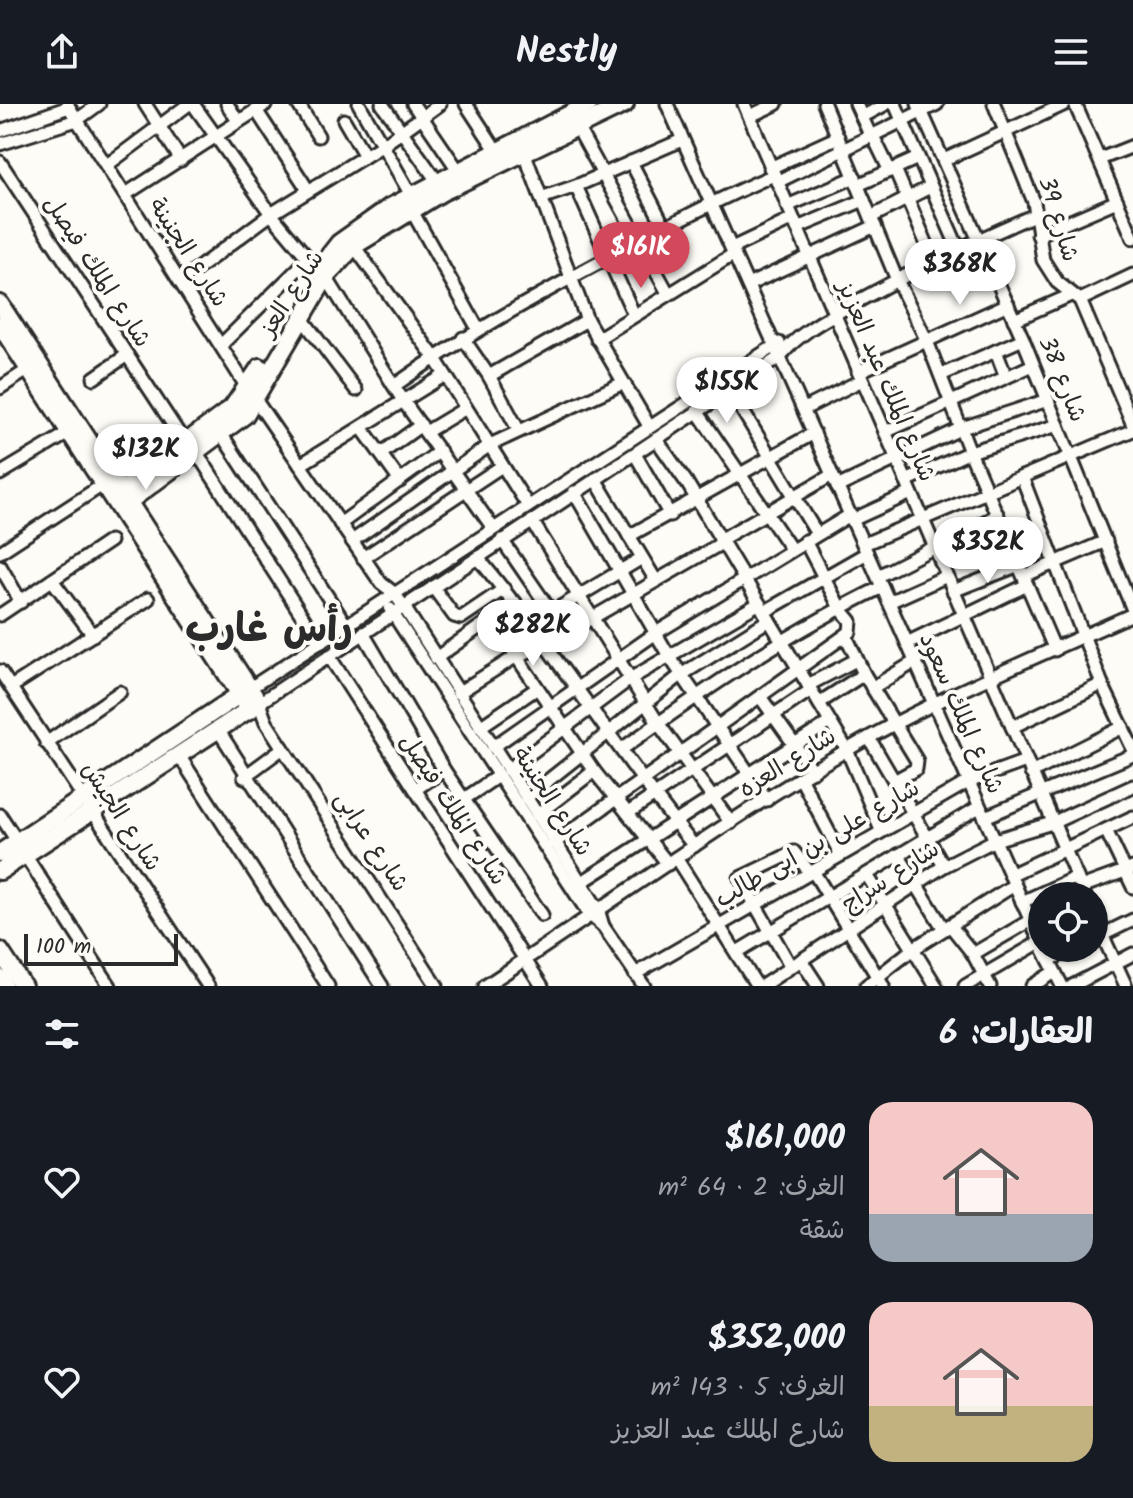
<!DOCTYPE html>
<html lang="ar">
<meta charset="utf-8">
<style>
body{margin:0;font-family:Kalam,"Playpen Sans Arabic",sans-serif;background:#242831;color:#f1f3f6;direction:rtl;height:100vh;display:flex;flex-direction:column;font-size:30px;white-space:nowrap}
*{box-sizing:border-box;margin:0}
p{font-size:26px;color:#9ea1a6}
.icon{flex:none;width:44px;height:44px;fill:none;stroke:currentColor;stroke-width:2;stroke-linecap:round;stroke-linejoin:round}
.map{position:relative;height:882px;overflow:hidden;direction:ltr}
.sheet{display:flex;flex-direction:column;background:#171b24;flex:1}
.sheet>*{flex:none}
.controls{position:absolute;left:1028px;top:778px;display:grid;gap:16px}
.controls a{display:grid;place-items:center;width:80px;height:80px;border-radius:50%;background:#171b24;box-shadow:0 2px 6px #0004;font-size:40px}
.scale{position:absolute;left:24px;bottom:20px;width:154px;box-sizing:border-box;padding-left:8px;border:4px solid #2b2b2b;border-top:0;font-size:22px;line-height:28px;white-space:nowrap;color:#2b2b2b;-webkit-text-stroke:6px #fdfcf7;paint-order:stroke}
.price{position:absolute;translate:-50% -68px;padding:0 18px;border-radius:28px;background:#fff;color:#222;font-size:26px;line-height:52px;filter:drop-shadow(0 2px 4px #0008)}
.price::after{content:'';position:absolute;left:50%;top:48px;width:24px;height:18px;margin-left:-12px;background:inherit;clip-path:polygon(0 0,100% 0,50% 100%)}
.price.active{background:#d1495b;color:#fff}
ul{padding:0;list-style:none}
li{display:flex;align-items:center;gap:24px;height:200px;padding:0 40px}
li span{display:grid;place-items:center;flex:none;width:224px;height:160px;border-radius:24px;color:#555}
li>.icon{margin-inline-start:auto}
span .icon{width:96px;height:96px;fill:#fffc;stroke-width:1}
li b{font-size:34px}
h2{display:flex;justify-content:space-between;align-items:center;height:96px;padding:0 40px;font-size:34px}
header{display:flex;justify-content:space-between;align-items:center;height:104px;padding:0 40px;background:#171b24;font-size:36px;font-weight:800}
.map>svg:first-child{display:block}
</style>
<header><svg class="icon" aria-label="menu" viewBox="0 0 24 24"><path d="M4 6h16M4 12h16M4 18h16"/></svg>Nestly<svg class="icon" aria-label="share" viewBox="0 0 24 24"><path d="M12 15V3M7 8l5-5 5 5M5 13v7h14v-7"/></svg></header>
<div class="map">
<svg width="1133" height="882" viewBox="0 0 1133 882">
<rect width="100%" height="100%" fill="#fdfcf7"/>
<filter id="ink" filterUnits="userSpaceOnUse"><feTurbulence type="fractalNoise" baseFrequency=".0125" numOctaves="2"/><feDisplacementMap in="SourceGraphic" scale="16" xChannelSelector="R" yChannelSelector="G"/><feConvolveMatrix kernelMatrix="1 2 1 2 8 2 1 2 1" color-interpolation-filters="sRGB"/></filter>
<g filter="url(#ink)">
<g fill="none" stroke-linecap="round" stroke-linejoin="round">
<g stroke="#2b2b2b" stroke-width="17">
<g id="minor">
<polyline points="67,0 248,285 381,479 394,489 404,503 598,805 603,822"/>
<polyline points="145,0 181,56"/>
<polyline points="193,0 271,110 318,166"/>
<polyline points="227,0 238,17"/>
<polyline points="298,0 318,32"/>
<polyline points="359,0 411,91"/>
<polyline points="382,0 437,77"/>
<polyline points="413,0 458,66"/>
<polyline points="466,0 496,46"/>
<polyline points="667,0 1042,842"/>
<polyline points="744,0 1085,792"/>
<polyline points="824,0 897,176 927,237 970,348 1055,546"/>
<polyline points="856,0 871,33"/>
<polyline points="895,0 958,144"/>
<polyline points="918,0 1023,235 1133,506"/>
<polyline points="994,0 1034,98 1043,156 1057,178 1080,196 1133,321"/>
<polyline points="1075,0 1133,134"/>
<polyline points="256,6 308,86"/>
<polyline points="750,12 776,0"/>
<polyline points="862,13 886,0"/>
<polyline points="344,16 365,52"/>
<polyline points="576,21 668,189"/>
<polyline points="0,27 69,3"/>
<polyline points="873,32 890,67"/>
<polyline points="0,40 77,16 99,0"/>
<polyline points="524,48 587,216 649,322"/>
<polyline points="1100,55 1133,42"/>
<polyline points="944,56 1065,0"/>
<polyline points="0,58 185,339"/>
<polyline points="631,58 664,122"/>
<polyline points="107,61 189,0"/>
<polyline points="770,64 838,33"/>
<polyline points="895,65 933,155"/>
<polyline points="777,78 937,0"/>
<polyline points="858,81 918,54"/>
<polyline points="126,90 266,0"/>
<polyline points="541,94 576,82"/>
<polyline points="787,102 855,73"/>
<polyline points="412,107 478,225"/>
<polyline points="871,113 930,83"/>
<polyline points="797,124 864,96"/>
<polyline points="1038,131 1117,97"/>
<polyline points="354,142 434,253 528,402"/>
<polyline points="732,144 793,115"/>
<polyline points="326,173 404,298 493,424"/>
<polyline points="181,177 271,110 383,41 440,0"/>
<polyline points="748,181 875,122"/>
<polyline points="1080,196 1133,171"/>
<polyline points="634,211 576,82 682,36"/>
<polyline points="301,213 356,286"/>
<polyline points="1014,216 1071,191"/>
<polyline points="463,234 489,272 519,327"/>
<polyline points="597,235 734,150"/>
<polyline points="222,240 308,155"/>
<polyline points="996,247 1006,273"/>
<polyline points="858,268 1008,200"/>
<polyline points="941,271 1023,235"/>
<polyline points="489,272 587,216"/>
<polyline points="94,274 127,251"/>
<path d="M394,282C461,234 531,195 604,156C660,126 715,96 774,71"/>
<polyline points="0,284 29,265"/>
<polyline points="730,286 817,430"/>
<polyline points="804,305 862,276"/>
<polyline points="697,307 791,445"/>
<polyline points="362,324 400,377"/>
<polyline points="426,328 466,304"/>
<polyline points="885,328 1033,261"/>
<polyline points="222,331 346,521"/>
<polyline points="656,335 687,379 847,646 881,726"/>
<polyline points="197,349 319,538"/>
<polyline points="382,349 421,321"/>
<polyline points="635,350 670,411"/>
<polyline points="300,361 445,271"/>
<polyline points="0,370 70,328"/>
<polyline points="1022,373 1102,580 1133,645"/>
<polyline points="595,375 655,475"/>
<polyline points="906,377 970,348 1058,321"/>
<polyline points="837,383 962,324 1048,296"/>
<polyline points="574,388 669,552 767,696"/>
<polyline points="852,416 911,389"/>
<polyline points="532,417 658,619 731,719"/>
<polyline points="340,420 440,347"/>
<polyline points="629,432 814,329"/>
<polyline points="502,436 552,509"/>
<polyline points="720,436 832,371"/>
<polyline points="352,437 490,341 623,279"/>
<polyline points="864,440 1133,326"/>
<polyline points="0,448 104,380"/>
<polyline points="363,454 502,362"/>
<path d="M478,454C555,547 618,649 694,742"/>
<polyline points="941,459 1007,434"/>
<polyline points="0,462 21,498"/>
<polyline points="878,472 998,411"/>
<polyline points="1024,472 1106,437"/>
<polyline points="52,476 93,531"/>
<polyline points="433,483 454,512 461,514 504,485"/>
<polyline points="953,487 1019,461"/>
<polyline points="889,498 947,472"/>
<polyline points="390,505 589,810 603,822 644,882"/>
<polyline points="764,508 867,449"/>
<polyline points="0,511 110,437"/>
<polyline points="491,515 594,667 668,760"/>
<polyline points="532,520 642,454"/>
<polyline points="363,529 444,666 542,811"/>
<polyline points="846,532 864,570 917,657 916,665 894,677"/>
<polyline points="907,539 1027,481"/>
<polyline points="329,552 542,882"/>
<polyline points="436,554 515,498"/>
<polyline points="0,567 208,882"/>
<polyline points="808,581 856,556"/>
<polyline points="11,583 148,495"/>
<polyline points="250,584 779,239"/>
<polyline points="872,584 916,557"/>
<polyline points="458,589 515,553 547,540 722,439"/>
<polyline points="761,594 813,667"/>
<polyline points="819,599 864,570"/>
<polyline points="480,623 536,585"/>
<polyline points="1012,623 1102,580"/>
<polyline points="217,624 382,882"/>
<polyline points="869,634 944,762"/>
<polyline points="46,639 120,588"/>
<polyline points="493,643 656,529 850,411"/>
<path d="M622,645C704,586 791,527 882,483"/>
<polyline points="178,650 328,882"/>
<polyline points="508,666 630,575 758,500"/>
<polyline points="1031,669 1123,623"/>
<polyline points="244,673 283,644"/>
<polyline points="801,675 841,751"/>
<polyline points="416,685 444,666"/>
<polyline points="526,694 681,571 769,516"/>
<polyline points="464,695 498,672"/>
<polyline points="628,709 811,586"/>
<polyline points="0,711 17,737"/>
<polyline points="537,711 594,667"/>
<polyline points="985,713 1133,651"/>
<polyline points="1106,726 1133,783"/>
<polyline points="554,739 850,528 851,517 840,504 805,437"/>
<polyline points="25,751 110,882"/>
<polyline points="898,751 944,825"/>
<polyline points="676,754 757,882"/>
<polyline points="813,767 883,882"/>
<polyline points="867,771 936,882"/>
<polyline points="1010,771 1133,713"/>
<polyline points="576,782 830,618"/>
<polyline points="1081,783 1133,764"/>
<polyline points="1022,798 1077,773"/>
<polyline points="1094,813 1126,882"/>
<polyline points="950,821 973,850 990,882"/>
<polyline points="1094,835 1133,816"/>
<polyline points="1043,844 1062,882"/>
<polyline points="737,848 979,703"/>
<polyline points="973,850 1031,816"/>
<polyline points="801,856 818,882"/>
<polyline points="1049,856 1074,844"/>
<polyline points="791,863 740,774 794,748 810,769"/>
<polyline points="635,870 968,678 1026,657"/>
<path d="M437,882L266,618L259,599L780,253C799,227 832,212 860,196C918,164 976,136 1037,110"/>
<path d="M485,882C606,803 722,718 847,646C936,594 1039,552 1133,510"/>
<polyline points="762,882 944,762 995,736 1052,719 1133,682"/>
<polyline points="866,882 913,845 1014,781"/>
<polyline points="965,882 1040,838"/>
<polyline points="1032,882 1054,868"/>
<polyline points="1072,882 1133,850"/>
</g>
</g>
<g stroke="#2b2b2b" stroke-width="22">
<g id="secondary">
<polyline points="317,167 339,139 390,103 589,0"/>
<polyline points="0,200 259,599 0,767"/>
<polyline points="0,221 250,606"/>
<polyline points="113,393 232,304 260,263"/>
<polyline points="120,404 245,311 326,173 354,142 442,88 625,0"/>
<polyline points="0,749 248,585"/>
<polyline points="0,847 23,882"/>
<polyline points="0,874 4,882"/>
</g>
</g>
<use href="#minor" stroke="#fdfcf7" stroke-width="11"/>
<use href="#secondary" stroke="#fdfcf7" stroke-width="16"/>
</g>
</g>
<g text-anchor="middle" stroke-width="8" stroke-linejoin="round" paint-order="stroke">
<g font-size="24" fill="#2b2b2b" stroke="#fdfcf7">
<text transform="translate(1059 115) rotate(73)" y="8">شارع 39</text>
<text transform="translate(189 148) rotate(57)" y="8">شارع الجنينة</text>
<text transform="translate(98 167) rotate(57)" y="8">شارع الملك فيصل</text>
<text transform="translate(291 189) rotate(-57)" y="8">شارع العز</text>
<text transform="translate(1063 275) rotate(68)" y="8">شارع 38</text>
<text transform="translate(887 277) rotate(67)" y="8">شارع الملك عبد العزيز</text>
<text transform="translate(962 609) rotate(66)" y="8">شارع الملك سعود</text>
<text transform="translate(787 658) rotate(-32)" y="8">شارع العزه</text>
<text transform="translate(553 697) rotate(57)" y="8">شارع الجنينة</text>
<text transform="translate(454 705) rotate(57)" y="8">شارع الملك فيصل</text>
<text transform="translate(122 712) rotate(57)" y="8">شارع الجيش</text>
<text transform="translate(372 737) rotate(57)" y="8">شارع عرابى</text>
<text transform="translate(817 739) rotate(-30)" y="8">شارع على بن ابى طالب</text>
<text transform="translate(890 772) rotate(-33)" y="8">شارع سراج</text>
</g>
<g font-size="40" font-weight="bold" fill="#2b2b2b" stroke="#fdfcf7">
<text x="269" y="537">رأس غارب</text>
</g>
</g>
</svg>
<div class="controls">
<a><svg class="icon" aria-label="locate" viewBox="0 0 24 24"><circle cx="12" cy="12" r="6"/><path d="M12 2v4M12 18v4M2 12h4M18 12h4"/></svg></a>
</div>
<div class="scale">100 m</div>
<b class="price active" style="left:641px;top:186px">$161K</b>
<b class="price" style="left:960px;top:203px">$368K</b>
<b class="price" style="left:727px;top:321px">$155K</b>
<b class="price" style="left:146px;top:388px">$132K</b>
<b class="price" style="left:988px;top:481px">$352K</b>
<b class="price" style="left:533px;top:564px">$282K</b>
</div>
<section class="sheet">
<h2>العقارات: 6<svg class="icon" aria-label="filters" viewBox="0 0 24 24"><path d="M4 7h16M4 17h16"/><circle cx="9" cy="7" r="2"/><circle cx="15" cy="17" r="2"/></svg></h2>
<ul>
<li><span style="background:linear-gradient(#f6c9c9 70%,#9aa5b1 0)"><svg class="icon" aria-label="home" viewBox="0 0 24 24"><path d="M3 11l9-7 9 7M6 9v11h12V9"/></svg></span><div><b>$161,000</b><p>الغرف: 2 · 64 m²</p><p>شقة</p></div><svg class="icon" aria-label="heart" viewBox="0 0 24 24"><path d="M12 20l-8-8c-3-5 5-10 8-4 3-6 11-1 8 4z"/></svg></li>
<li><span style="background:linear-gradient(#f6c9c9 65%,#c2b280 0)"><svg class="icon" aria-label="home" viewBox="0 0 24 24"><path d="M3 11l9-7 9 7M6 9v11h12V9"/></svg></span><div><b>$352,000</b><p>الغرف: 5 · 143 m²</p><p>شارع الملك عبد العزيز</p></div><svg class="icon" aria-label="heart" viewBox="0 0 24 24"><path d="M12 20l-8-8c-3-5 5-10 8-4 3-6 11-1 8 4z"/></svg></li>
</ul>
</section>
